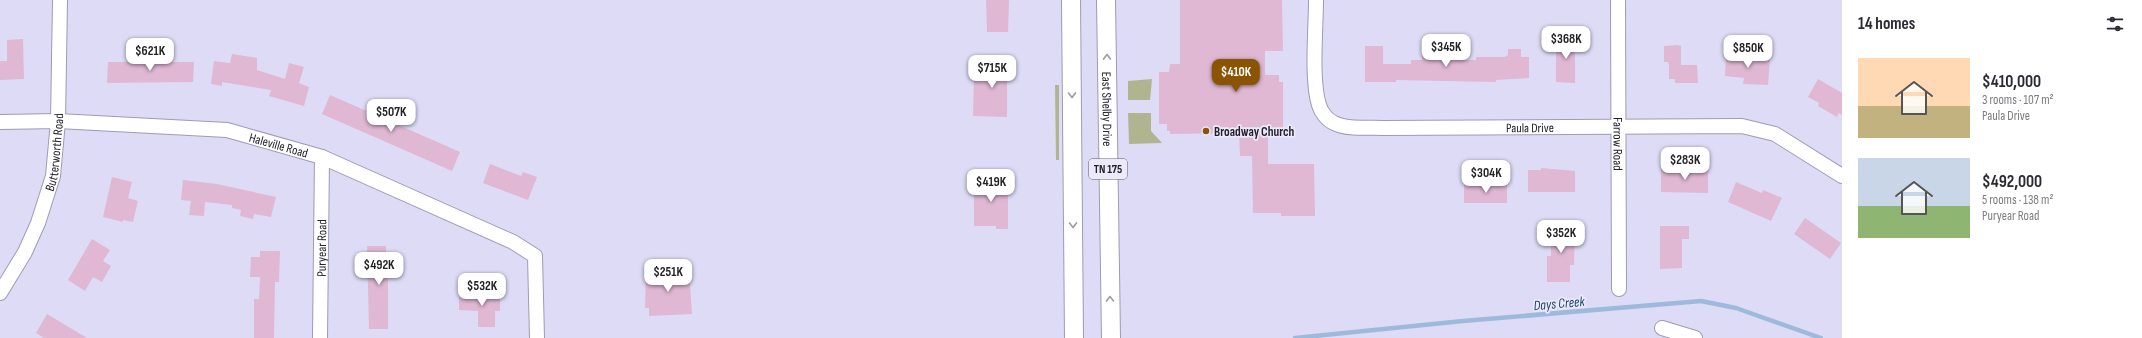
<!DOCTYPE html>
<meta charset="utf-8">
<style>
body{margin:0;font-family:"Sofia Sans Condensed",sans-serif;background:#f7f7f7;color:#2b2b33;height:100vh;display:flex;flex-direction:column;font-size:15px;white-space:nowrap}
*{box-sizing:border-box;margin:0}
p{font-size:13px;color:#7c7c81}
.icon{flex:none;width:22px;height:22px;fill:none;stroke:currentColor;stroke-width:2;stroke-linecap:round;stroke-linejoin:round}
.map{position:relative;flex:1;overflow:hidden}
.panel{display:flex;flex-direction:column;background:#fff;width:300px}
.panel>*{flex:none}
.price{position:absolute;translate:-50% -34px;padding:0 9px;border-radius:8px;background:#fff;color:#222;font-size:13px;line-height:26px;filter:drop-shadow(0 1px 2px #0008)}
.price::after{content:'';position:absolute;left:50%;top:24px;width:12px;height:9px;margin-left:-6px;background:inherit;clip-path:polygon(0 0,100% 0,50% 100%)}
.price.selected{background:#8a5403;color:#fff}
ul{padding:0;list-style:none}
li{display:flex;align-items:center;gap:12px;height:100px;padding:0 16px}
li span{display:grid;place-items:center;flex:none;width:112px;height:80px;border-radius:0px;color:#555}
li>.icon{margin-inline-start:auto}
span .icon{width:48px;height:48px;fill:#fffc;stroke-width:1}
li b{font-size:17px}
h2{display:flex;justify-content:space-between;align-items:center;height:48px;padding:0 16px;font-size:17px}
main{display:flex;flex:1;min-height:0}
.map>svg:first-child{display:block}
</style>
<main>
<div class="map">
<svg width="1842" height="338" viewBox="0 0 1842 338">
<rect width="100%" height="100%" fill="#dedbf6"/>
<g fill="#b1b58f">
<polygon points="1152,79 1150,100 1128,100 1128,81"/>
<polygon points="1055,85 1059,85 1059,160 1056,160"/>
<polygon points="1128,113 1151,113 1151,131 1162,143 1129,144"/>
</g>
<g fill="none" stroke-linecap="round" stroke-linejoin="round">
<polyline stroke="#9dbadd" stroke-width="4.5" points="1295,338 1463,321 1701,301 1736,308 1821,338"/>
</g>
<g fill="#e0b8d4">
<polygon points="986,0 1009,0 1008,32 987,32"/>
<polygon points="1180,0 1282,0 1283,51 1265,51 1265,75 1279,75 1279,82 1283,82 1283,129 1280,129 1280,136 1268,136 1268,164 1314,164 1315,216 1281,216 1281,213 1253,213 1252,156 1240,156 1239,133 1170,134 1170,131 1167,131 1167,124 1159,124 1159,72 1169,72 1170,64 1180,64"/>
<polygon points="1556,37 1575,37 1575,83 1556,82"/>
<polygon points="23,39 24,79 0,80 0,61 7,61 7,40"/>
<polygon points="1678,45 1681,46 1681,65 1697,65 1698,83 1675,83 1675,79 1669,79 1669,65 1668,62 1664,62 1664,46"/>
<polygon points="1365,46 1383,46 1383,64 1411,64 1411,60 1422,60 1422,50 1434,50 1434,59 1437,60 1476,60 1476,57 1505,57 1508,55 1508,49 1521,49 1521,57 1529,57 1529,78 1496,80 1496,82 1396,80 1396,82 1365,82"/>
<polygon points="232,54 257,58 257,70 285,79 289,63 304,67 299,83 309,87 304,106 269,96 271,90 222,82 222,86 211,84 214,61 230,63"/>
<polygon points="1726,54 1770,58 1768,85 1743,84 1744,78 1725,76"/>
<polygon points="988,55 1007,55 1007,117 973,116 974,71 988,71"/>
<polygon points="108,62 194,62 193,82 107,83"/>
<polygon points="1818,79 1842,93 1842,115 1839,113 1837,117 1818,106 1819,103 1808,97"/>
<polygon points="330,95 460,152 452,171 322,114"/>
<polygon points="490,164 521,176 523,172 537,177 528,200 483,183"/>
<polygon points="1541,168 1575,171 1575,192 1528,192 1528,170 1541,170"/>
<polygon points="1661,169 1708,169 1708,193 1661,192"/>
<polygon points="112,177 132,182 128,198 138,201 133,222 123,220 123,222 103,217"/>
<polygon points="974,179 1008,179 1008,229 996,229 996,226 974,226"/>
<polygon points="183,180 217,184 276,197 271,217 254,214 253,219 240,216 241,210 232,208 232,205 205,202 204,216 189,215 191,201 181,200"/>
<polygon points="1736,182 1762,193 1763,190 1782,198 1771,221 1728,202"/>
<polygon points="1477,183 1507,185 1507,203 1464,203 1464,185 1477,185"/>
<polygon points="1805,218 1841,243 1830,259 1794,234"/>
<polygon points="1551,226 1575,226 1574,265 1570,265 1570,282 1547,282 1547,256 1551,256"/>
<polygon points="1660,226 1689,226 1689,239 1682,239 1682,268 1660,269"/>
<polygon points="92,239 110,250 103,261 111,266 102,282 93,277 85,291 68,280"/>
<polygon points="367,246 386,246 386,263 397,263 397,278 388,278 388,329 369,329"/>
<polygon points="260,251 280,251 279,282 275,282 274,338 254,338 254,299 259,299 260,277 250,277 251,257 260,257"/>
<polygon points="689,269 692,314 649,316 649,308 645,308 646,271"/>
<polygon points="459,294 500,294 500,311 495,311 495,327 478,327 478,311 459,310"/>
<polygon points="47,314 87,338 44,338 36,333"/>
</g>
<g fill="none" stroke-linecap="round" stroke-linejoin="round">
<g stroke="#9e9bb5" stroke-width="16">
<g id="minor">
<path id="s1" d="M1316,0C1316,28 1311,80 1319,105C1321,112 1327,120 1334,123C1348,130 1368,127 1383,128L1742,126L1775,134L1842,176"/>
<path id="s2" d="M1618,0L1619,289"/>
<path id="s3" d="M0,122L58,121L227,130L322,157L513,242L535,256L537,338"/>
<path id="s4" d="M0,293L25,252L38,223L53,176L58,121L60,0"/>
<polyline points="1662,328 1695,338"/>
<path id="s5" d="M320,338L322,157"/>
</g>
</g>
<g stroke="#9e9bb5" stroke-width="20">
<g id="major">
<polyline points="1071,0 1074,338"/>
<path id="s6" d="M1106,0L1111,338"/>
</g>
</g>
<use href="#minor" stroke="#fff" stroke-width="14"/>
<use href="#major" stroke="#fff" stroke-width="18"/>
</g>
<defs><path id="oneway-chevron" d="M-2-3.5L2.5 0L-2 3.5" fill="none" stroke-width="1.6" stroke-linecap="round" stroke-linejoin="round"/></defs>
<g stroke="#9c9ca0">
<use href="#oneway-chevron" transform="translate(1107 57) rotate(-91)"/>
<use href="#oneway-chevron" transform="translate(1072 95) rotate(89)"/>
<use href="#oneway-chevron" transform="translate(1073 225) rotate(89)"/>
<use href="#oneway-chevron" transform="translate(1110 299) rotate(-91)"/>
</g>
<circle fill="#8a5403" stroke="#eceafa" stroke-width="1.5" cx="1206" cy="131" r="4"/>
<g text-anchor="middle" stroke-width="3.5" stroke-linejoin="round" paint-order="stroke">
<rect fill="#eceafa" stroke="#5f5e6a" stroke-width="1" x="1089" y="159" width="38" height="20" rx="3"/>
<g font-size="12" font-weight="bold" fill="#23222c">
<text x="1108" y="173">TN 175</text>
</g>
<g font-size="13" fill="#23222c" stroke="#eceafa">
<text dy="5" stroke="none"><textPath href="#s6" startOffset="109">East Shelby Drive</textPath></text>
<text dy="5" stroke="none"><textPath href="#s1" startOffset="326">Paula Drive</textPath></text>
<text dy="5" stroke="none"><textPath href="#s3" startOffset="281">Haleville Road</textPath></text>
<text dy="5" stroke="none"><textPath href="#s2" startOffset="144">Farrow Road</textPath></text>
<text dy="5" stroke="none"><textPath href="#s4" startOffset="153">Butterworth Road</textPath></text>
<text dy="5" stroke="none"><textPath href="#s5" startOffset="90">Puryear Road</textPath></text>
</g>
<g font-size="13" font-weight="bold" fill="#23222c" stroke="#eceafa" text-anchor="start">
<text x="1214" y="136">Broadway Church</text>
</g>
<g font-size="14" font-style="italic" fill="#1a436f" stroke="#eceafa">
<text transform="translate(1559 303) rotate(-5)" y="5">Days Creek</text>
</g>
</g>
</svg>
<b class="price" style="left:1566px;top:60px">$368K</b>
<b class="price" style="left:1446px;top:68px">$345K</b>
<b class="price" style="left:1748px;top:69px">$850K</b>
<b class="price" style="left:150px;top:72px">$621K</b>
<b class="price" style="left:992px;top:89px">$715K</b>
<b class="price selected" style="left:1236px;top:93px">$410K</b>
<b class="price" style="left:391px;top:133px">$507K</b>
<b class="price" style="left:1685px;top:181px">$283K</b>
<b class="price" style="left:1486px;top:194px">$304K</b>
<b class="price" style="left:991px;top:203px">$419K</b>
<b class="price" style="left:1561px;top:254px">$352K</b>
<b class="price" style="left:379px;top:286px">$492K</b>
<b class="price" style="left:668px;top:293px">$251K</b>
<b class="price" style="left:482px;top:307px">$532K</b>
</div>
<section class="panel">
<h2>14 homes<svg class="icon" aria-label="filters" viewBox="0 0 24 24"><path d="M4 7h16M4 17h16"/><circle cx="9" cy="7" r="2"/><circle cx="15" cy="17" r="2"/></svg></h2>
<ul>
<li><span style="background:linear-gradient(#ffd9b3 60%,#c2b280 0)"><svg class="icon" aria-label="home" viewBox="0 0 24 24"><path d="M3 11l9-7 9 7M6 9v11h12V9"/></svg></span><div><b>$410,000</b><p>3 rooms · 107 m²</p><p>Paula Drive</p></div></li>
<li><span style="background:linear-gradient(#c9d6e8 60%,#8fb573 0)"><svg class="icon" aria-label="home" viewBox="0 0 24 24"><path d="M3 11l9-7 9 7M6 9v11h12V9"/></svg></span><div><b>$492,000</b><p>5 rooms · 138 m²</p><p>Puryear Road</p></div></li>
</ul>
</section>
</main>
